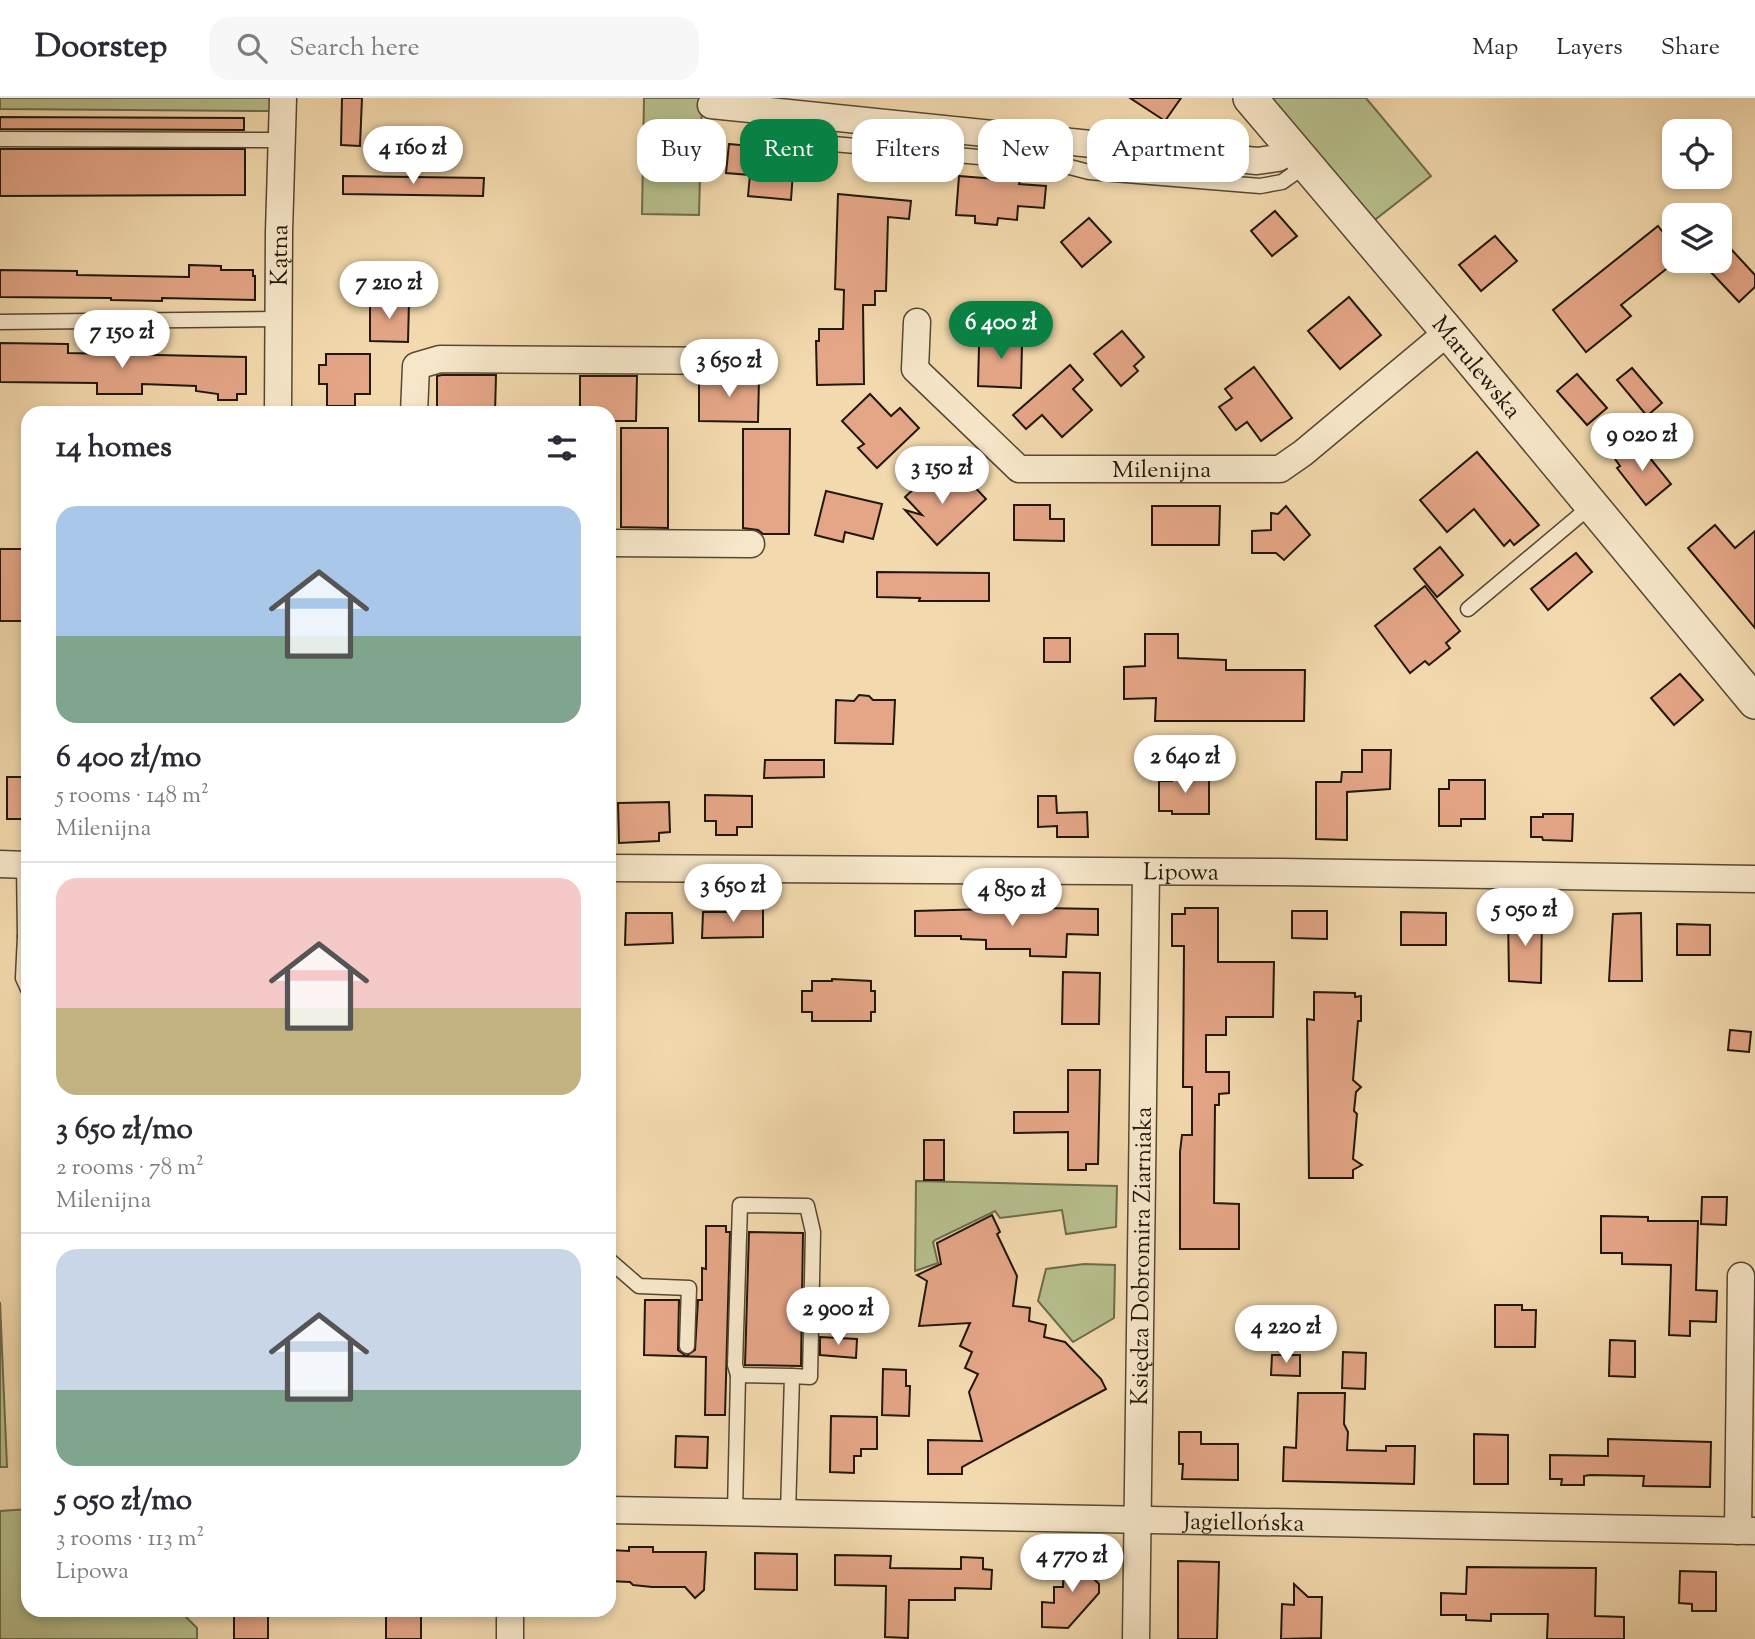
<!DOCTYPE html>
<meta charset="utf-8">
<style>
body{margin:0;font-family:"Sorts Mill Goudy",serif;background:#f7f7f7;color:#2b2b33;height:100vh;display:flex;flex-direction:column;font-size:26px;white-space:nowrap}
*{box-sizing:border-box;margin:0}
p{font-size:23px;color:#7c7c81}
.icon{flex:none;width:38px;height:38px;fill:none;stroke:currentColor;stroke-width:2;stroke-linecap:round;stroke-linejoin:round}
.map{position:relative;flex:1;overflow:hidden}
.panel{position:absolute;left:21px;top:308px;width:595px;height:1211px;display:flex;flex-direction:column;background:#fff;border-radius:21px;box-shadow:0 4px 10px #0003}
.panel>*{flex:none}
.hud{position:absolute;left:637px;top:21px;width:665px;height:63px;display:flex;gap:14px}
.tools{position:absolute;left:1662px;top:21px;display:grid;gap:14px}
.tools a{display:grid;place-items:center;width:70px;height:70px;border-radius:14px;background:#fff;box-shadow:0 4px 10px #0003;font-size:35px}
.price{position:absolute;translate:-50% -60px;padding:0 16px;border-radius:24px;background:#fff;color:#222;font-size:23px;line-height:46px;filter:drop-shadow(0 2px 4px #0008)}
.price::after{content:'';position:absolute;left:50%;top:42px;width:21px;height:16px;margin-left:-10px;background:inherit;clip-path:polygon(0 0,100% 0,50% 100%)}
.price.current{background:#0b8043;color:#fff}
ul{padding:0;list-style:none}
li{display:grid;align-content:center;gap:14px;height:371px;padding:0 35px}
li+li{border-top:2px solid #e1e1e2}
li span{display:grid;place-items:center;height:217px;border-radius:21px;color:#555}
li>.icon{margin-inline-start:auto}
span .icon{width:126px;height:126px;fill:#fffc;stroke-width:1}
li b{font-size:30px}
h2{display:flex;justify-content:space-between;align-items:center;height:84px;padding:0 35px;font-size:30px}
.tag{padding:0 24px;border-radius:21px;background:#fff;box-shadow:0 4px 10px #0003;font-size:24px;line-height:63px}
.tag.current{background:#0b8043;color:#fff}
header{display:flex;align-items:center;gap:42px;box-sizing:border-box;height:98px;padding:0 35px;background:#fff;border-bottom:2px solid #e1e1e2}
header strong{font-size:33px}
nav{display:flex;gap:38px;margin-inline-start:auto;font-size:24px}
.search{width:490px;height:63px;background:#f7f7f7;display:flex;align-items:center;gap:18px;box-sizing:border-box;padding:0 24px;border-radius:21px;color:#7c7c81;font-size:26px}
.map>svg:first-child{display:block}
</style>
<header>
<strong>Doorstep</strong>
<div class="search"><svg class="icon" aria-label="search" viewBox="0 0 24 24"><circle cx="10" cy="10" r="6"/><path d="M15 15l6 6"/></svg>Search here</div>
<nav><a>Map</a><a>Layers</a><a>Share</a></nav>
</header>
<div class="map">
<svg width="1755" height="1541" viewBox="0 0 1755 1541">
<rect width="100%" height="100%" fill="#f3daae"/>
<filter id="stains"><feTurbulence type="fractalNoise" baseFrequency=".00286" numOctaves="4"/><feColorMatrix values="0 0 0 0 .2 0 0 0 0 .09 0 0 0 0 .02 0 0 0 .5 -.17"/></filter>
<radialGradient id="worn" r=".72"><stop offset=".6" stop-color="#630" stop-opacity="0"/><stop offset="1" stop-color="#630" stop-opacity=".3"/></radialGradient>
<g fill="#b7c08d" stroke="#6c6c4c" stroke-width="2">
<polygon points="0,0 270,0 270,13 0,11"/>
<polygon points="644,0 702,0 699,117 642,116"/>
<polygon points="1267,0 1366,0 1431,78 1372,124"/>
<polygon points="916,1083 1117,1088 1116,1129 1066,1136 1062,1112 1000,1120 995,1113 935,1142 933,1144 938,1165 915,1173"/>
<polygon points="1084,1166 1115,1167 1114,1220 1073,1244 1038,1203 1046,1171"/>
<polygon points="0,1204 7,1369 0,1369"/>
<polygon points="28,1411 28,1512 179,1512 197,1530 197,1541 0,1541 0,1413"/>
</g>
<g fill="#e5a687" stroke="#21170a" stroke-width="2">
<polygon points="342,0 362,0 360,48 341,47"/>
<polygon points="1130,0 1181,0 1165,23"/>
<polygon points="0,19 244,20 244,32 0,31"/>
<polygon points="729,46 784,51 783,59 794,60 791,102 748,98 750,77 726,75"/>
<polygon points="0,51 245,51 245,97 0,98"/>
<polygon points="343,78 484,80 483,98 343,96"/>
<polygon points="959,78 1020,83 1019,86 1046,88 1044,110 1018,108 1017,122 998,120 997,127 975,125 975,118 956,117"/>
<polygon points="838,96 911,103 909,121 888,119 886,193 875,193 875,207 863,207 864,286 817,287 816,243 819,243 819,231 843,231 844,192 835,191"/>
<polygon points="1275,113 1297,138 1272,158 1251,133"/>
<polygon points="1089,120 1111,144 1082,169 1061,144"/>
<polygon points="1658,128 1675,150 1675,164 1621,207 1631,218 1586,254 1553,212"/>
<polygon points="1495,138 1517,163 1481,193 1459,167"/>
<polygon points="1730,150 1755,177 1755,189 1739,204 1708,171 1717,163 1720,163 1720,159"/>
<polygon points="189,167 221,168 221,172 253,172 253,178 255,178 255,202 162,200 162,203 111,202 111,200 0,199 0,172 77,173 77,177 189,179"/>
<polygon points="1349,199 1381,237 1340,271 1308,233"/>
<polygon points="370,202 409,203 408,244 370,243"/>
<polygon points="1008,228 1022,246 1021,290 978,288 979,248 986,248 986,237 1001,238"/>
<polygon points="1122,233 1144,259 1134,268 1138,273 1121,288 1094,256"/>
<polygon points="0,245 68,246 68,255 246,259 246,296 237,296 237,302 218,302 218,296 196,293 196,288 142,286 142,296 97,296 97,285 0,284"/>
<polygon points="326,256 370,256 370,296 355,296 355,308 327,308 327,286 319,286 319,267 326,267"/>
<polygon points="1070,267 1083,282 1073,291 1092,312 1062,339 1042,317 1026,331 1013,317"/>
<polygon points="1254,269 1292,320 1261,343 1247,324 1236,332 1219,309 1232,300 1225,291"/>
<polygon points="1632,270 1662,305 1647,318 1617,282"/>
<polygon points="1577,276 1607,310 1587,327 1557,293"/>
<polygon points="442,277 496,277 495,315 437,315 437,278"/>
<polygon points="580,278 637,278 636,323 609,323 609,315 580,315"/>
<polygon points="699,278 759,279 758,324 699,323"/>
<polygon points="870,296 891,318 900,310 919,330 877,370 858,350 864,346 842,323"/>
<polygon points="621,330 668,330 668,430 621,429"/>
<polygon points="743,331 790,331 789,436 763,436 758,432 743,430"/>
<polygon points="1637,344 1671,386 1646,407 1617,370 1620,368 1615,361"/>
<polygon points="1477,354 1539,427 1514,447 1510,442 1504,448 1474,411 1447,434 1420,402"/>
<polygon points="931,375 948,393 953,388 957,392 968,382 986,401 937,447 905,412 922,417 905,399"/>
<polygon points="826,393 882,406 873,441 845,434 843,444 815,437"/>
<polygon points="1014,407 1050,407 1050,421 1064,421 1064,443 1014,442"/>
<polygon points="1152,408 1220,408 1219,447 1152,447"/>
<polygon points="1286,408 1310,437 1284,462 1276,455 1252,455 1252,433 1271,432 1271,415 1278,416"/>
<polygon points="1715,427 1735,450 1755,433 1755,530 1688,450"/>
<polygon points="1440,449 1463,477 1437,499 1414,471"/>
<rect x="0" y="451" width="28" height="72"/>
<polygon points="1576,455 1592,474 1548,512 1531,491"/>
<polygon points="877,474 989,475 989,503 919,503 920,500 877,499"/>
<polygon points="1425,488 1460,533 1446,545 1450,550 1429,567 1425,563 1410,575 1375,528"/>
<polygon points="1145,536 1178,536 1178,560 1226,562 1226,572 1305,572 1304,623 1155,623 1156,600 1124,601 1124,569 1145,568"/>
<rect x="1044" y="540" width="26" height="24"/>
<polygon points="1680,576 1703,602 1674,627 1651,600"/>
<polygon points="859,597 869,598 873,602 895,602 893,646 835,645 836,602 854,603"/>
<polygon points="1362,652 1391,652 1390,691 1347,694 1347,742 1316,741 1316,684 1341,684 1342,674 1362,674"/>
<polygon points="765,662 824,662 824,679 764,680"/>
<polygon points="1186,674 1195,674 1200,681 1209,681 1209,716 1172,716 1172,713 1159,713 1159,683 1172,683 1172,680 1180,680"/>
<rect x="7" y="679" width="21" height="42"/>
<polygon points="1449,682 1485,682 1485,721 1461,721 1461,728 1439,728 1439,691 1449,691"/>
<polygon points="705,697 752,698 752,729 737,729 737,737 716,737 716,723 705,723"/>
<polygon points="1038,698 1056,698 1057,715 1087,714 1088,739 1057,739 1057,728 1038,729"/>
<polygon points="669,704 670,734 659,735 659,743 619,745 618,705"/>
<polygon points="1543,716 1573,716 1572,743 1543,742 1542,739 1531,739 1531,719 1543,719"/>
<polygon points="1041,810 1098,811 1098,837 1067,836 1066,859 1030,858 1030,851 986,851 986,842 961,841 961,838 915,838 915,813 989,811 989,813 1041,813"/>
<polygon points="1185,810 1218,810 1218,864 1274,864 1273,919 1226,919 1226,937 1206,937 1206,974 1229,974 1229,995 1219,996 1219,1007 1215,1007 1214,1105 1239,1106 1239,1151 1180,1151 1180,1054 1182,1037 1192,1037 1192,989 1183,989 1184,848 1172,848 1172,816 1185,816"/>
<polygon points="727,811 763,811 763,839 702,840 703,814 727,814"/>
<polygon points="1292,813 1327,813 1327,841 1292,840"/>
<polygon points="1401,814 1446,815 1446,847 1401,847"/>
<polygon points="626,815 672,815 673,845 625,847"/>
<polygon points="1641,815 1642,883 1609,883 1613,816"/>
<polygon points="1508,816 1542,816 1541,885 1509,883"/>
<polygon points="1677,826 1710,827 1710,857 1677,857"/>
<polygon points="1063,874 1100,875 1099,926 1062,926"/>
<polygon points="832,881 871,883 871,893 875,893 875,914 871,914 871,923 812,923 812,914 802,914 802,893 812,893 812,883 832,883"/>
<polygon points="1314,894 1355,895 1355,899 1361,898 1361,923 1358,923 1353,982 1361,989 1356,994 1354,1013 1357,1016 1353,1061 1362,1067 1353,1072 1353,1080 1309,1080 1307,921 1314,922"/>
<polygon points="1730,932 1751,934 1749,954 1728,952"/>
<polygon points="1068,972 1100,972 1098,1066 1086,1066 1086,1072 1068,1072 1068,1034 1014,1035 1014,1014 1068,1014"/>
<rect x="924" y="1042" width="20" height="40"/>
<polygon points="1702,1099 1727,1099 1726,1127 1701,1126"/>
<polygon points="992,1117 1000,1134 997,1136 1017,1178 1013,1208 1030,1210 1029,1223 1046,1227 1044,1239 1065,1244 1101,1281 1106,1291 962,1369 962,1376 928,1376 928,1342 982,1343 969,1294 978,1276 965,1270 972,1254 960,1248 970,1225 919,1228 927,1183 917,1177 941,1166 937,1145"/>
<polygon points="1601,1118 1648,1119 1648,1123 1698,1123 1696,1192 1717,1193 1716,1224 1690,1223 1690,1238 1669,1237 1671,1167 1622,1166 1622,1155 1601,1155"/>
<polygon points="706,1128 726,1128 726,1134 730,1134 725,1317 705,1317 706,1259 644,1257 645,1202 679,1202 678,1252 686,1258 695,1252 698,1202 702,1202 702,1170 706,1171"/>
<polygon points="749,1134 803,1135 801,1268 745,1267"/>
<polygon points="1495,1207 1522,1207 1522,1212 1536,1212 1535,1249 1495,1249"/>
<polygon points="820,1239 857,1241 856,1260 820,1257"/>
<polygon points="1610,1242 1635,1243 1635,1279 1609,1278"/>
<polygon points="1343,1254 1366,1255 1365,1291 1342,1290"/>
<polygon points="1272,1257 1300,1257 1300,1278 1271,1277"/>
<polygon points="883,1271 906,1272 906,1288 910,1288 909,1318 882,1317"/>
<polygon points="1298,1295 1345,1295 1344,1326 1348,1334 1347,1352 1386,1353 1386,1348 1415,1348 1414,1386 1283,1383 1284,1349 1296,1350"/>
<polygon points="831,1318 877,1319 877,1351 861,1351 861,1358 854,1358 854,1375 830,1374"/>
<polygon points="1179,1334 1201,1334 1201,1346 1238,1346 1238,1382 1182,1381 1183,1366 1179,1366"/>
<polygon points="1474,1336 1508,1337 1508,1386 1474,1386"/>
<polygon points="676,1338 708,1339 707,1370 675,1369"/>
<polygon points="1608,1341 1711,1344 1710,1389 1643,1388 1644,1378 1590,1377 1584,1378 1584,1387 1561,1387 1562,1381 1550,1381 1550,1357 1608,1358"/>
<polygon points="629,1449 653,1449 653,1454 706,1454 704,1492 695,1500 685,1489 652,1489 633,1487 630,1484 609,1483 609,1452 629,1453"/>
<polygon points="755,1455 797,1456 797,1492 755,1491"/>
<polygon points="835,1457 891,1458 890,1470 961,1471 961,1459 983,1460 983,1471 992,1472 991,1491 955,1490 955,1502 909,1502 908,1540 885,1539 886,1488 835,1487"/>
<polygon points="1064,1461 1095,1462 1095,1482 1099,1486 1099,1495 1068,1530 1042,1529 1042,1504 1054,1505 1054,1489 1063,1489"/>
<polygon points="1178,1463 1219,1464 1217,1541 1178,1541"/>
<polygon points="1467,1469 1596,1470 1595,1518 1624,1519 1624,1541 1547,1541 1548,1516 1491,1516 1491,1523 1466,1522 1466,1517 1441,1517 1441,1495 1466,1496"/>
<polygon points="1680,1473 1716,1474 1716,1513 1692,1513 1692,1506 1679,1505"/>
<polygon points="1294,1486 1308,1499 1322,1499 1321,1540 1281,1541 1282,1506 1294,1507"/>
<rect x="234" y="1512" width="34" height="29"/>
<rect x="386" y="1512" width="35" height="29"/>
</g>
<g fill="none" stroke-linecap="round" stroke-linejoin="round">
<g stroke="#564833" stroke-width="17">
<g id="service">
<polyline points="825,18 822,45 1058,66 1089,74 1260,88 1282,84 1306,67"/>
<polyline points="0,41 282,42"/>
<polyline points="0,224 278,221"/>
<polyline points="1468,511 1592,407"/>
<polyline points="24,767 25,838 28,838"/>
<polyline points="25,838 23,880 28,891"/>
<polyline points="609,1162 639,1188 689,1190 687,1248"/>
<polyline points="738,1277 735,1267 740,1107 807,1108 813,1134 810,1279 792,1278"/>
<polyline points="735,1414 738,1277 792,1278 788,1415"/>
</g>
</g>
<g stroke="#564833" stroke-width="29">
<g id="minor">
<polyline points="711,7 1257,63 1278,60 1293,49"/>
<path id="s1" d="M917,224L915,271L1019,371H1280L1303,355L1448,234"/>
<path id="s2" d="M278,315L279,134L283,0"/>
<polyline points="414,315 416,268 440,261 751,263"/>
<polyline points="609,445 751,446"/>
<polyline points="0,766 28,767"/>
<path id="s3" d="M609,770L1281,774L1755,781"/>
<path id="s4" d="M609,1412L1755,1433"/>
<polyline points="1738,1433 1741,1178"/>
<polyline points="510,1541 510,1512"/>
<path id="s5" d="M1136,1541L1146,774"/>
</g>
</g>
<g stroke="#564833" stroke-width="36">
<g id="tertiary">
<path id="s6" d="M1250,0L1448,234L1755,604"/>
</g>
</g>
<use href="#service" stroke="#f7e7ca" stroke-width="14"/>
<use href="#minor" stroke="#f7e7ca" stroke-width="26"/>
<use href="#tertiary" stroke="#f7e7ca" stroke-width="33"/>
</g>
<g text-anchor="middle" stroke-width="5" stroke-linejoin="round" paint-order="stroke">
<g font-size="24" fill="#21170a" stroke="#f7e7ca">
<text dy="8" stroke="none"><textPath href="#s2" startOffset="158">Kątna</textPath></text>
<text dy="8" stroke="none"><textPath href="#s6" startOffset="352">Marulewska</textPath></text>
<text dy="8" stroke="none"><textPath href="#s1" startOffset="334">Milenijna</textPath></text>
<text dy="8" stroke="none"><textPath href="#s3" startOffset="572">Lipowa</textPath></text>
<text dy="8" stroke="none"><textPath href="#s5" startOffset="383">Księdza Dobromira Ziarniaka</textPath></text>
<text dy="8" stroke="none"><textPath href="#s4" startOffset="635">Jagiellońska</textPath></text>
</g>
</g>
<rect width="100%" height="100%" filter="url(#stains)"/>
<rect width="100%" height="100%" fill="url(#worn)"/>
</svg>
<div class="tools">
<a><svg class="icon" aria-label="locate" viewBox="0 0 24 24"><circle cx="12" cy="12" r="6"/><path d="M12 2v4M12 18v4M2 12h4M18 12h4"/></svg></a>
<a><svg class="icon" aria-label="layers" viewBox="0 0 24 24"><path d="M12 4l9 5-9 5-9-5zM3 14l9 5 9-5"/></svg></a>
</div>
<b class="price" style="left:413px;top:88px">4 160 zł</b>
<b class="price" style="left:389px;top:223px">7 210 zł</b>
<b class="price current" style="left:1001px;top:263px">6 400 zł</b>
<b class="price" style="left:122px;top:272px">7 150 zł</b>
<b class="price" style="left:729px;top:301px">3 650 zł</b>
<b class="price" style="left:1642px;top:375px">9 020 zł</b>
<b class="price" style="left:942px;top:408px">3 150 zł</b>
<b class="price" style="left:1185px;top:697px">2 640 zł</b>
<b class="price" style="left:733px;top:826px">3 650 zł</b>
<b class="price" style="left:1012px;top:830px">4 850 zł</b>
<b class="price" style="left:1525px;top:850px">5 050 zł</b>
<b class="price" style="left:838px;top:1249px">2 900 zł</b>
<b class="price" style="left:1286px;top:1267px">4 220 zł</b>
<b class="price" style="left:1072px;top:1496px">4 770 zł</b>
<div class="hud">
<a class="tag">Buy</a>
<a class="tag current">Rent</a>
<a class="tag">Filters</a>
<a class="tag">New</a>
<a class="tag">Apartment</a>
</div>
<section class="panel">
<h2>14 homes<svg class="icon" aria-label="filters" viewBox="0 0 24 24"><path d="M4 7h16M4 17h16"/><circle cx="9" cy="7" r="2"/><circle cx="15" cy="17" r="2"/></svg></h2>
<ul>
<li><span style="background:linear-gradient(#a9c7e8 60%,#7fa58c 0)"><svg class="icon" aria-label="home" viewBox="0 0 24 24"><path d="M3 11l9-7 9 7M6 9v11h12V9"/></svg></span><div><b>6 400 zł/mo</b><p>5 rooms · 148 m²</p><p>Milenijna</p></div></li>
<li><span style="background:linear-gradient(#f6c9c9 60%,#c2b280 0)"><svg class="icon" aria-label="home" viewBox="0 0 24 24"><path d="M3 11l9-7 9 7M6 9v11h12V9"/></svg></span><div><b>3 650 zł/mo</b><p>2 rooms · 78 m²</p><p>Milenijna</p></div></li>
<li><span style="background:linear-gradient(#c9d6e8 65%,#7fa58c 0)"><svg class="icon" aria-label="home" viewBox="0 0 24 24"><path d="M3 11l9-7 9 7M6 9v11h12V9"/></svg></span><div><b>5 050 zł/mo</b><p>3 rooms · 113 m²</p><p>Lipowa</p></div></li>
</ul>
</section>
</div>
